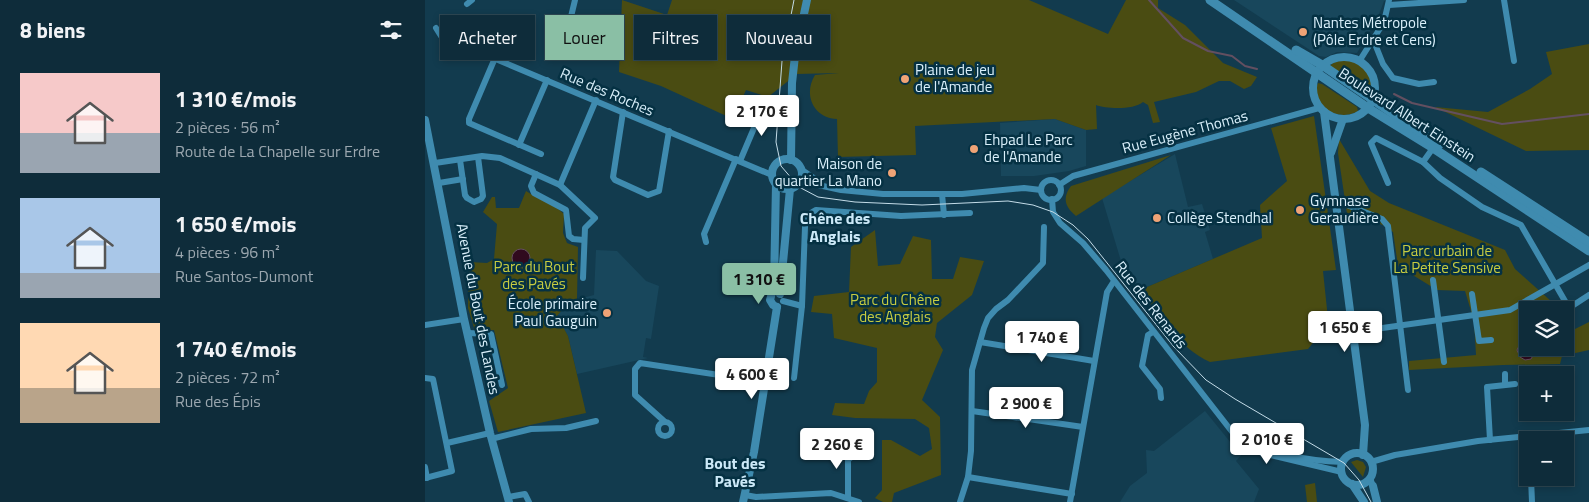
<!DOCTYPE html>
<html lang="fr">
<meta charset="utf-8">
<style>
body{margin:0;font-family:"Titillium Web",sans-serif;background:#173442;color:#f1f3f6;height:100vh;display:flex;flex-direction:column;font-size:19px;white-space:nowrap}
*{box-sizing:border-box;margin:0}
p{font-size:16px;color:#9ba7af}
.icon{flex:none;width:28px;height:28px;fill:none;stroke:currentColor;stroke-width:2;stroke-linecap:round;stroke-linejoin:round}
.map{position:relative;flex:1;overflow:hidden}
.sheet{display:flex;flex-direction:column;background:#0e2c3a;width:425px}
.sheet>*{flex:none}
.top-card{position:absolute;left:15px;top:15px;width:475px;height:45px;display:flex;gap:10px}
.controls{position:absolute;left:1094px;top:301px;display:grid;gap:10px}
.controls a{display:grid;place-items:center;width:55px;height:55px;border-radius:0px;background:#0e2c3a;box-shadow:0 2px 8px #0003,0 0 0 1px #2e4854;font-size:25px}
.price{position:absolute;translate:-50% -42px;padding:0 11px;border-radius:5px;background:#fff;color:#222;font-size:16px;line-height:32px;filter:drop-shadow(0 1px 2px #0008)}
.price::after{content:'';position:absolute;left:50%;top:30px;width:15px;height:11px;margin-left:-8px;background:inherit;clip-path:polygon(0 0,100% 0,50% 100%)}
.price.selected{background:#8abfa5;color:#111}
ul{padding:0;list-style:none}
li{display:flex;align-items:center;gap:15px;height:125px;padding:0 20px}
li span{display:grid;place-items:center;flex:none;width:140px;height:100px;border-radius:0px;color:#555}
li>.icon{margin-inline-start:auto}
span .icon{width:60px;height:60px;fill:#fffc;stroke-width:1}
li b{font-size:21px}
h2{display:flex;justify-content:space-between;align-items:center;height:60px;padding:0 20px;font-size:21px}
.chip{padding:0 18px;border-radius:0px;background:#0e2c3a;box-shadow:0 2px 8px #0003,0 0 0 1px #2e4854;font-size:18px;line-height:45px}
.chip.selected{background:#8abfa5;color:#111}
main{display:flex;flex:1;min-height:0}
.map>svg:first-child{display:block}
</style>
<main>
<section class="sheet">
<h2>8 biens<svg class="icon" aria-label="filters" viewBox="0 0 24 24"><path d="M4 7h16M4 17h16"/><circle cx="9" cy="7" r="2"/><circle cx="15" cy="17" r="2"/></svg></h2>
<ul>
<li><span style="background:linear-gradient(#f6c9c9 60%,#9aa5b1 0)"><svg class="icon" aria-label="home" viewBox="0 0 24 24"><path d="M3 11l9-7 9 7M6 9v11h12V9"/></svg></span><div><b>1 310 €/mois</b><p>2 pièces · 56 m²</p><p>Route de La Chapelle sur Erdre</p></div></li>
<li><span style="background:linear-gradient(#a9c7e8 75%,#9aa5b1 0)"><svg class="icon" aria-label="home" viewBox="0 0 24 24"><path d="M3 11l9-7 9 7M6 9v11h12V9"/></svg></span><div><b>1 650 €/mois</b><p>4 pièces · 96 m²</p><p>Rue Santos-Dumont</p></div></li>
<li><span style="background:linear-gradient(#ffd9b3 65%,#b9a48a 0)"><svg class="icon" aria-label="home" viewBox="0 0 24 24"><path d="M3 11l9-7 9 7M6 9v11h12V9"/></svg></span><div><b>1 740 €/mois</b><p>2 pièces · 72 m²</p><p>Rue des Épis</p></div></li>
</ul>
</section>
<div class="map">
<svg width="1164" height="502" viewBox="0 0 1164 502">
<rect width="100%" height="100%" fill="#123b4e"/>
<g fill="#18475c">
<polygon points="809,0 966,0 959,1 953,17 932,53 912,52 901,57 894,56"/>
<polygon points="630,119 661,130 661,166 644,171 609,176 576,176 575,123"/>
<polygon points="750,154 763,207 777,204 785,230 780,232 788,259 715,290 699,271 677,198"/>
<polygon points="171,250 192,251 221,281 234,286 226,339 221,338 218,357 223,358 152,374 143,336 131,316 146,301 169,295"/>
<polygon points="780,411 806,443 819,452 811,461 834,489 829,502 695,502 705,486 722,473 721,450 729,451"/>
</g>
<g fill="#4a4c12">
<path d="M197,0L242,15L247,0H604L683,34L701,0H733V8L760,25L798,63L832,77L826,86L819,89L805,81H794L771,92L729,102L735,122L728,123L723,105L718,102C709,110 681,109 671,105L672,129L661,130L630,119L490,126L491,155L413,157L412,119C388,118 378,94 390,75L414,73L372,74L343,97L321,90L308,119L236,86L194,72Z"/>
<polygon points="1164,44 1164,150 1101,151 1010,107 1063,112 1105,89 1127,74 1121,52"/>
<path d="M917,60C937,60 949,72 948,92L946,93L905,66L908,63Z"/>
<path d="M893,83L897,84L932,107L933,111C914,123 883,106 893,83Z"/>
<path d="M889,116L911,270L898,271L903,319L895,334L883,349L785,362C754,348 736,317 715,290L837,238L835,205L862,181L846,128Z"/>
<polygon points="914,139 945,191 964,203 1080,250 1090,269 1136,310 1102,310 1102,348 1140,348 1140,315 1150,329 1164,322 1164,350 1137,356 1135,364 1078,365 984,370 984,361 1051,355 1049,321 1040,291 1012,290 973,266 968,232 958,225 922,214 913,153"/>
<path d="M746,155L651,216C640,207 637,198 646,186Z"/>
<path d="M101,191C114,200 128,203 139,214L138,233L142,243L153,247L152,299L141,305L132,316L143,336L161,413L73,432L64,401L83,388L69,330L50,331L43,308L44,262L62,263L69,259L72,224L58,212L67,197H70L71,208H94Z"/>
<polygon points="450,230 453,266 475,264 488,236 506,240 507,279 528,279 535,257 559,261 547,295 512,323 510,337 518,350 497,400 515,417 516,475 469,493 467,502 458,502 450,498 457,490 457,440 466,440 495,456 507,449 504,428 490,419 430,418 407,415 410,403 439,404 444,391 452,382 452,348 409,338 407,314 386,312 389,296 424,292 426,247"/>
<polygon points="932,460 938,462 941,467 938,477 926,462"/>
<polygon points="890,483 892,502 882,502 880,485"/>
</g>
<g fill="#300a1e" stroke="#634f60">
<circle cx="96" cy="258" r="9"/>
<polygon points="1102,342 1102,348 1109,348 1110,352 1106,359 1100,360 1095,357 1092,350 1095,344"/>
</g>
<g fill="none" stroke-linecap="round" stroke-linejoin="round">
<g stroke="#634f60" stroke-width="2">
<polyline points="724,0 758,38 783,51 807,56 820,66 832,69"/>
<polyline points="969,94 987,103 1077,124 1164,114"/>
</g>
<g stroke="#3f8baf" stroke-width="6">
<polyline points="1079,0 1089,61"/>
<polyline points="42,4 47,0"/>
<polyline points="964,5 1039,0"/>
<polyline points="144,25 150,0"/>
<polyline points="11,28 16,36 347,175"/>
<polyline points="948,39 958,64 968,78 994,84 1009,82"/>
<polyline points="70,58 44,119 44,123 116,154"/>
<polyline points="935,60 959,22 964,0"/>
<polyline points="198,112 188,177 190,180 223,195 234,191 244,131"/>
<polyline points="94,145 122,80"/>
<polyline points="35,160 40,195 42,198 49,202 56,199 58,196 53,157"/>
<polyline points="315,161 329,128 330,108"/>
<polyline points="998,162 1008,148"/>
<polyline points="10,163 57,156 75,158 135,185 170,218 160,228 158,278"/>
<polyline points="377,170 396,183"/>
<polyline points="111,174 106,186 109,193 141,210 144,236 148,239 159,240"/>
<circle cx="626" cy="190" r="10"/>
<polyline points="375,181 416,190 458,194 537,194 599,188 616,190"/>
<polyline points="14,183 38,179"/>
<polyline points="963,183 946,143 951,138 998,162 1015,178 1057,207 1096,225 1144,308 1164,295"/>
<polyline points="135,185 171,100"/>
<polyline points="634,185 648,176 894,108"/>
<polyline points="517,194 519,215"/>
<polyline points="627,199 628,212 635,223 658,243 681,270 815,442 837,453 917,472"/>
<polyline points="912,201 957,219 963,226 983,390"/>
<polyline points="281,242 279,234 311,159"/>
<polyline points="1008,280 1019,362"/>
<polyline points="1047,294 1054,341 1066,340"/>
<polyline points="358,301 377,306"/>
<polyline points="0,325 39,319"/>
<polyline points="728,332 723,335 717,366 735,389 736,398"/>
<polyline points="929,332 1085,310 1164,265"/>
<polyline points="42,333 66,334 77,385"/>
<polyline points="555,342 669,361"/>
<polyline points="1080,374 1080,384"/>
<polyline points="0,378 8,379 27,471 0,478"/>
<path d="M369,378L377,306L380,227C381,218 383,214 391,210L476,216L545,213"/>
<polyline points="547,411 658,427"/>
<polyline points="239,421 210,395 210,369 215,363 341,382"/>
<circle cx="240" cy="429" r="7"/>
<path d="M810,433C841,453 882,461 918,462"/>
<polyline points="66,439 106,429 141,428 171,421"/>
<polyline points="1065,440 1062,387 1090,384"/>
<polyline points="22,443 65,433"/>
<polyline points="946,462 970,455 1053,441 1164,430"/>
<polyline points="0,467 2,478"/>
<polyline points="543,477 647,494"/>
<polyline points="945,478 948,486"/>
<polyline points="1106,478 1107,502"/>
<polyline points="320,495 331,497 406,493 434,502"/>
<polyline points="83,497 100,494 104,502"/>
<polyline points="423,498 423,460 429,455"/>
<polyline points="535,502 543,477 546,451 547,370 559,328 563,318 571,309 583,300 618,263 619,227"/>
<polyline points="645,502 682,292 689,281"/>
</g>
<g stroke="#3f8baf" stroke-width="8">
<circle cx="919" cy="88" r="31"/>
<polyline points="899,112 940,425 938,455"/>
<polyline points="0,120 39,319 65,433 84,502"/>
<polyline points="906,153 918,119"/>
<circle cx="362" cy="174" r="15"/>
<polyline points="366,160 367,83 370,56 382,0"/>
<polyline points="351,184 349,286 345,300 348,305 352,307"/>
<polyline points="355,294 365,189"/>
<circle cx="932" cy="469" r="16"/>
<polyline points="927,484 939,502"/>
<polyline points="948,486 952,502"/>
<polyline points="318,502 329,452 352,307"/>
</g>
<g stroke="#3f8baf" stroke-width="9">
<polyline points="785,0 943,108 1008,148 1164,251"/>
<polyline points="871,50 897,65 1014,145"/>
<polyline points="1056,172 1164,242"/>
</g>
<polyline stroke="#c4dce8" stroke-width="1" points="369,0 357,61 351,142 356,166 374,187 393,197 430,202 497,205 583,201 608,205 628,212 648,225 663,239 749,347 781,380 810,399 919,463 934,480 946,502"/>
</g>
<g fill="#efa376" stroke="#053143" stroke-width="2">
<circle cx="878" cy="32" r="5"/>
<circle cx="480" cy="79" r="5"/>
<circle cx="549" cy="149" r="5"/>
<circle cx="467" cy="173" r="5"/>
<circle cx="875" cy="210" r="5"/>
<circle cx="732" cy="218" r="5"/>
<circle cx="182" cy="313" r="5"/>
</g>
<g text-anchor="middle" stroke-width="5" stroke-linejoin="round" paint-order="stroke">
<g font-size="15" fill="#daf0fb" stroke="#053143" text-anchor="start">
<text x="888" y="28">Nantes Métropole<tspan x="888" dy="17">(Pôle Erdre et Cens)</tspan></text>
<text x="490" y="75">Plaine de jeu<tspan x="490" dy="17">de l'Amande</tspan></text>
<text x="559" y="145">Ehpad Le Parc<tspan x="559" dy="17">de l'Amande</tspan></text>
<text x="457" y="169" text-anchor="end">Maison de<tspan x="457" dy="17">quartier La Mano</tspan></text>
<text x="885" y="206">Gymnase<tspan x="885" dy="17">Geraudière</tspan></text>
<text x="742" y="223">Collège Stendhal</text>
<text x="172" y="309" text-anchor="end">École primaire<tspan x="172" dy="17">Paul Gauguin</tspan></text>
</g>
<g font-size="15" fill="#daf0fb" stroke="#053143">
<text transform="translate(182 92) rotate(23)" y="5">Rue des Roches</text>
<text transform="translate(982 115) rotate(33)" y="5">Boulevard Albert Einstein</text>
<text transform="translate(760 132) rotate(-15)" y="5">Rue Eugène Thomas</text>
<text transform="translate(726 305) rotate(52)" y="5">Rue des Renards</text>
<text transform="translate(53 309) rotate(79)" y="5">Avenue du Bout des Landes</text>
</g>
<g font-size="15" fill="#c7cc41" stroke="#053143">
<text x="1022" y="256">Parc urbain de<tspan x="1022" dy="17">La Petite Sensive</tspan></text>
<text x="109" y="272">Parc du Bout<tspan x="109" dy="17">des Pavés</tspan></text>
<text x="470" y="305">Parc du Chêne<tspan x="470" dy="17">des Anglais</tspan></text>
</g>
<g font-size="16" font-weight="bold" fill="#cce9f8" stroke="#053143">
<text x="410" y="224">Chêne des<tspan x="410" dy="18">Anglais</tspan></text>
<text x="310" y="469">Bout des<tspan x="310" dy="18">Pavés</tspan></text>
</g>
</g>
</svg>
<div class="controls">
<a><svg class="icon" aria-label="layers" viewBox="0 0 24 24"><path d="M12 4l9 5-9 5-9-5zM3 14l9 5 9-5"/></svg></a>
<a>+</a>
<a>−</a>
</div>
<b class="price" style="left:337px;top:137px">2 170 €</b>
<b class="price selected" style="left:334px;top:305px">1 310 €</b>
<b class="price" style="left:920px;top:353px">1 650 €</b>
<b class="price" style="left:617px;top:363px">1 740 €</b>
<b class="price" style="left:327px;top:400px">4 600 €</b>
<b class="price" style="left:601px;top:429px">2 900 €</b>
<b class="price" style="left:842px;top:465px">2 010 €</b>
<b class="price" style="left:412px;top:470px">2 260 €</b>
<div class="top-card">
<a class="chip">Acheter</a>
<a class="chip selected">Louer</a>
<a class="chip">Filtres</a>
<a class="chip">Nouveau</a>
</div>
</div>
</main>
